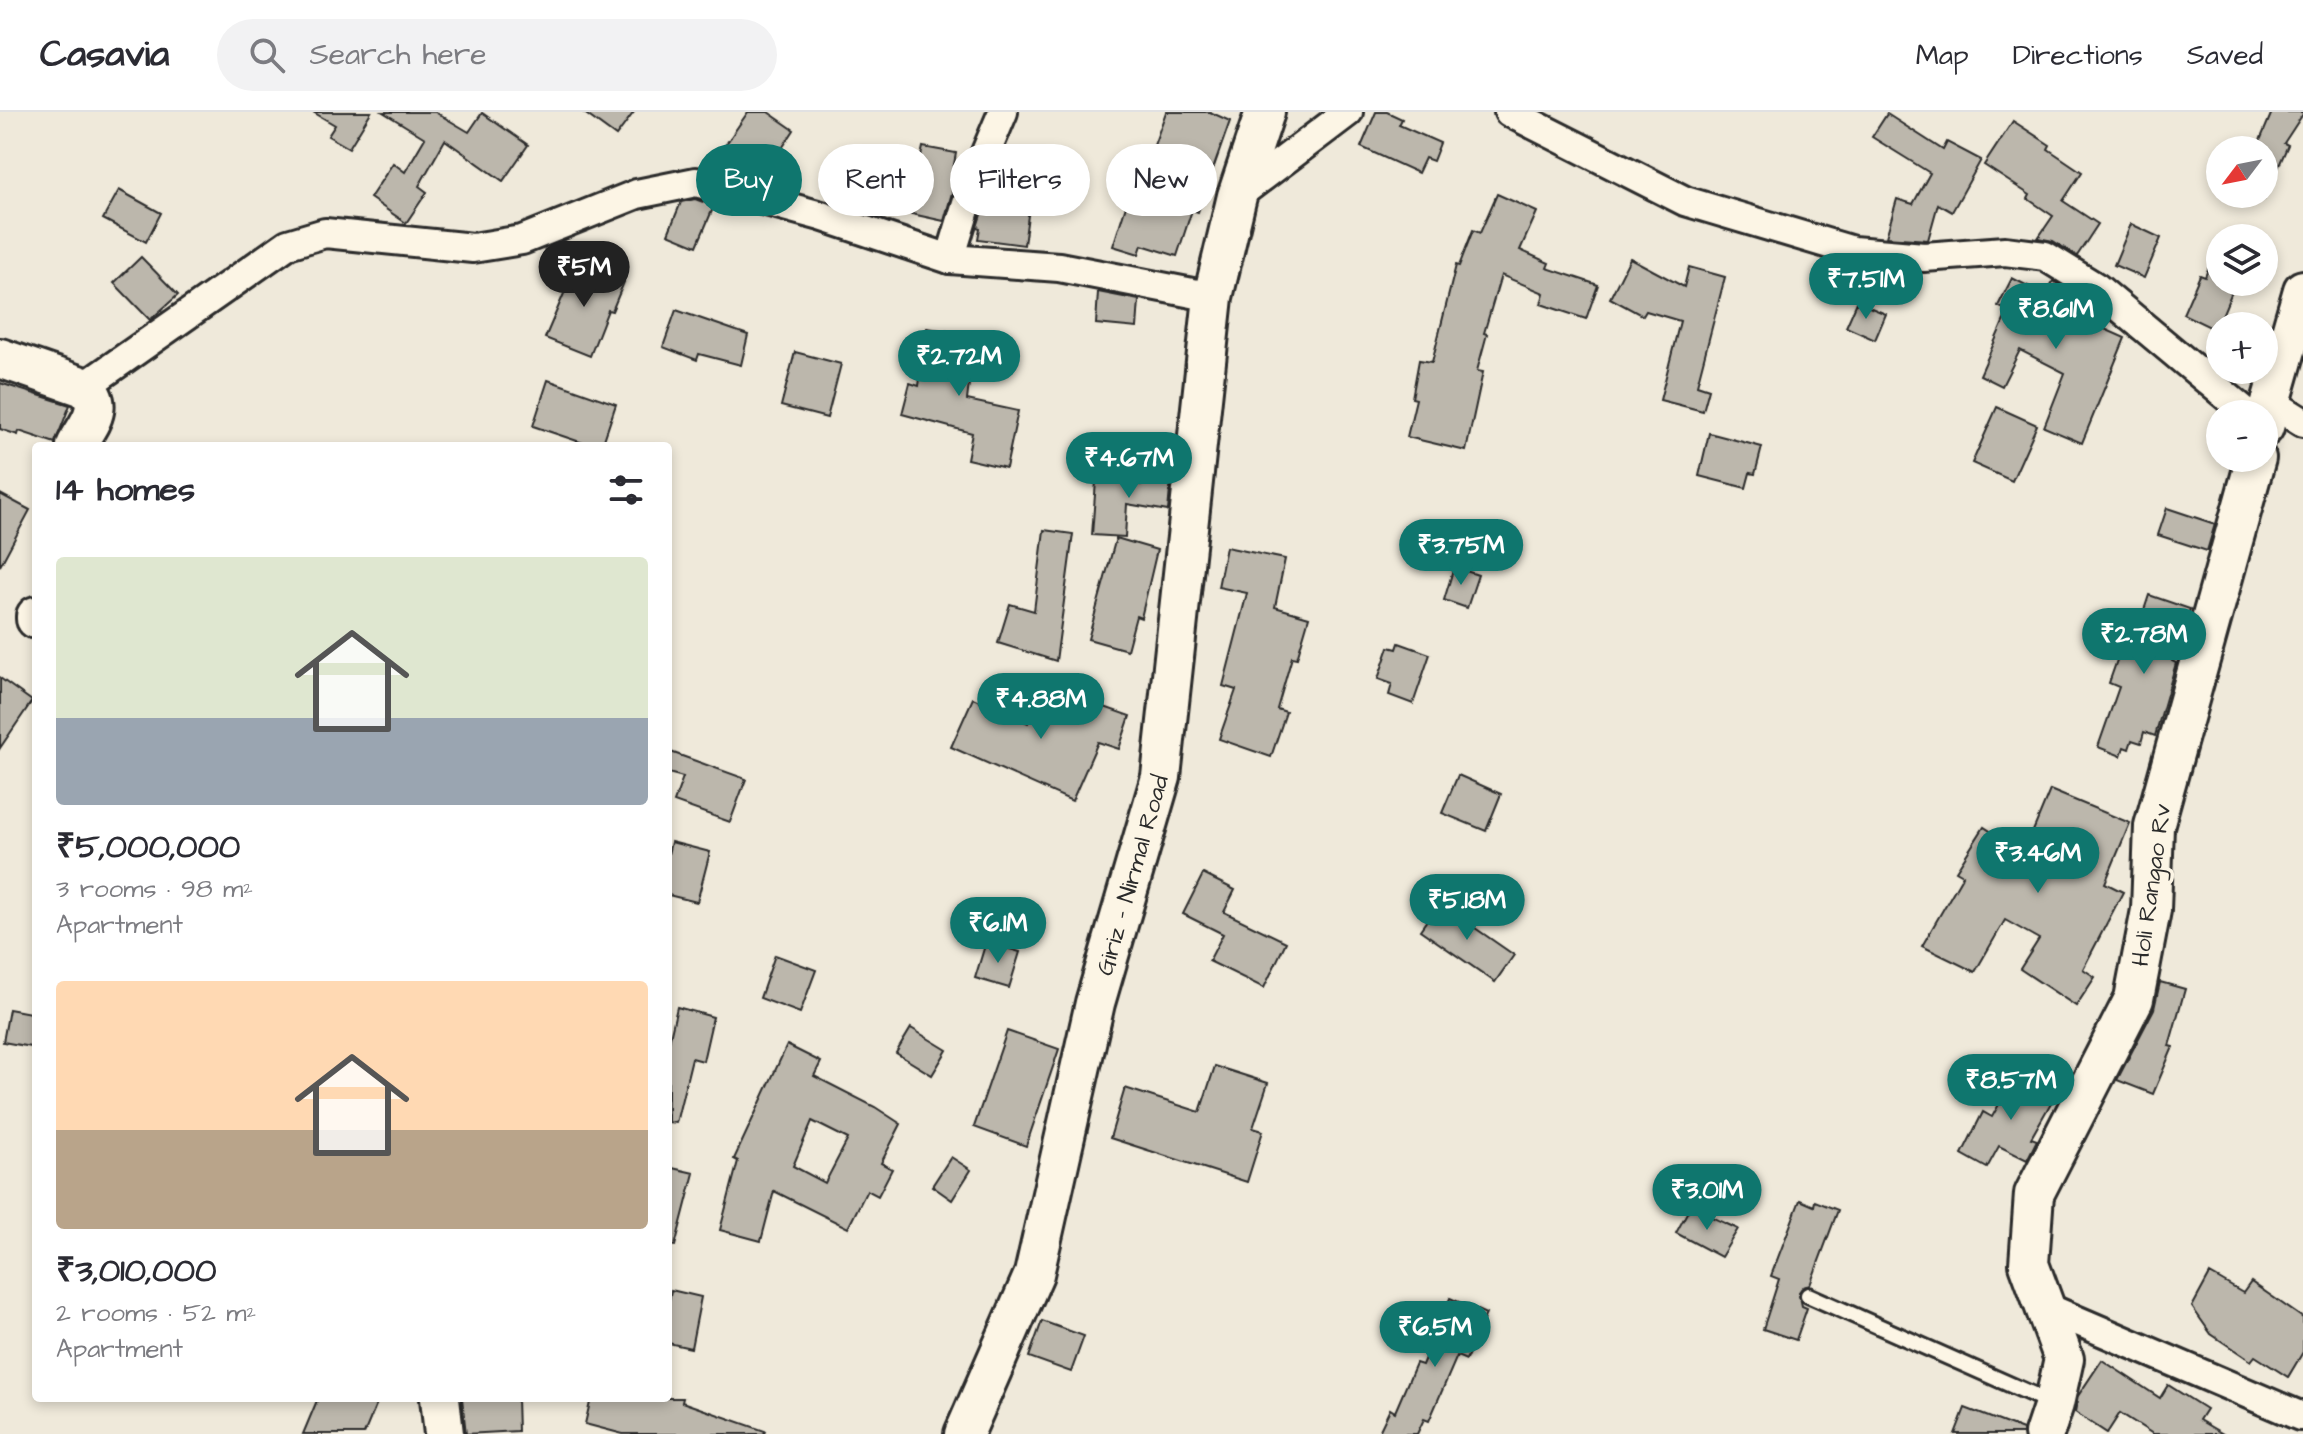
<!DOCTYPE html>
<meta charset="utf-8">
<style>
body{margin:0;font-family:"Architects Daughter",sans-serif;background:#f2f2f3;color:#2b2b33;height:100vh;display:flex;flex-direction:column;font-size:30px;white-space:nowrap}
*{box-sizing:border-box;margin:0}
p{font-size:26px;color:#7c7c81}
.icon{flex:none;width:44px;height:44px;fill:none;stroke:currentColor;stroke-width:2;stroke-linecap:round;stroke-linejoin:round}
.map{position:relative;flex:1;overflow:hidden}
.side{position:absolute;left:32px;top:330px;width:640px;height:960px;display:flex;flex-direction:column;background:#fff;border-radius:8px;box-shadow:0 4px 12px #0003}
.side>*{flex:none}
.hud{position:absolute;left:696px;top:32px;width:760px;height:72px;display:flex;gap:16px}
.needle{width:52px;rotate:238deg}
.tools{position:absolute;left:2206px;top:24px;display:grid;gap:16px}
.tools a{display:grid;place-items:center;width:72px;height:72px;border-radius:50%;background:#fff;box-shadow:0 4px 12px #0003;font-size:40px}
.price{position:absolute;translate:-50% -68px;padding:0 18px;border-radius:28px;background:#0f766e;color:#fff;font-size:26px;line-height:52px;filter:drop-shadow(0 2px 4px #0008)}
.price::after{content:'';position:absolute;left:50%;top:48px;width:24px;height:18px;margin-left:-12px;background:inherit;clip-path:polygon(0 0,100% 0,50% 100%)}
.price.on{background:#222;color:#fff}
ul{padding:0;list-style:none}
li{display:grid;align-content:center;gap:16px;height:424px;padding:0 24px}
li span{display:grid;place-items:center;height:248px;border-radius:8px;color:#555}
li>.icon{margin-inline-start:auto}
span .icon{width:144px;height:144px;fill:#fffc;stroke-width:1}
li b{font-size:34px}
h2{display:flex;justify-content:space-between;align-items:center;height:96px;padding:0 24px;font-size:34px}
.chip{padding:0 28px;border-radius:36px;background:#fff;box-shadow:0 4px 12px #0003;font-size:28px;line-height:72px}
.chip.on{background:#0f766e;color:#fff}
header{display:flex;align-items:center;gap:48px;box-sizing:border-box;height:112px;padding:0 40px;background:#fff;border-bottom:2px solid #e1e1e2}
header strong{font-size:38px}
nav{display:flex;gap:44px;margin-inline-start:auto;font-size:28px}
.search{width:560px;height:72px;background:#f2f2f3;display:flex;align-items:center;gap:20px;box-sizing:border-box;padding:0 28px;border-radius:44px;color:#7c7c81;font-size:30px}
.map>svg:first-child{display:block}
</style>
<header>
<strong>Casavia</strong>
<div class="search"><svg class="icon" aria-label="search" viewBox="0 0 24 24"><circle cx="10" cy="10" r="6"/><path d="M15 15l6 6"/></svg>Search here</div>
<nav><a>Map</a><a>Directions</a><a>Saved</a></nav>
</header>
<div class="map">
<svg width="2303" height="1322" viewBox="0 0 2303 1322">
<rect width="100%" height="100%" fill="#efe9da"/>
<filter id="ink" filterUnits="userSpaceOnUse"><feTurbulence type="fractalNoise" baseFrequency=".0125" numOctaves="2"/><feDisplacementMap in="SourceGraphic" scale="16" xChannelSelector="R" yChannelSelector="G"/><feConvolveMatrix kernelMatrix="1 2 1 2 8 2 1 2 1" color-interpolation-filters="sRGB"/></filter>
<g filter="url(#ink)">
<g fill="#bcb7ac" stroke="#2b2b2b" stroke-width="2" fill-rule="evenodd">
<polygon points="313,0 371,0 349,36 328,24 335,13"/>
<polygon points="383,0 435,0 469,20 482,1 528,33 503,69 445,28 419,74 427,80 406,111 370,86 393,51 405,60 425,26"/>
<polygon points="583,0 634,0 616,24"/>
<polygon points="748,0 768,0 794,18 769,56 756,47 751,54 724,35"/>
<polygon points="1166,0 1210,0 1230,9 1198,100 1192,98 1177,144 1142,133 1139,142 1113,134 1129,84 1135,86"/>
<polygon points="1376,0 1387,0 1402,7 1399,13 1440,31 1433,49 1425,46 1418,61 1361,35"/>
<polygon points="2272,0 2303,0 2303,2 2284,31 2288,33 2264,88 2264,38 2256,38"/>
<polygon points="1887,2 1943,38 1947,30 1981,48 1952,100 1938,92 1928,128 1886,125 1897,87 1913,92 1930,61 1872,25"/>
<polygon points="2013,9 2050,33 2048,37 2082,60 2063,89 2098,112 2077,144 2053,129 2038,126 2053,104 2028,87 2030,83 1984,53"/>
<polygon points="923,35 956,41 951,70 955,70 944,109 898,99 905,65 916,67"/>
<polygon points="990,75 1031,81 1024,133 978,127 980,116 977,115"/>
<polygon points="119,78 161,101 146,130 103,107"/>
<polygon points="1497,82 1537,100 1520,138 1549,151 1547,156 1598,173 1586,207 1541,192 1544,181 1501,163 1484,221 1487,222 1477,259 1483,260 1466,339 1407,325 1416,287 1412,286 1419,248 1432,250 1456,153 1459,154 1473,118 1480,121"/>
<polygon points="695,87 714,94 697,134 668,122 681,90"/>
<polygon points="2131,112 2161,126 2144,166 2114,153"/>
<polygon points="2218,130 2220,170 2236,170 2216,218 2183,202 2200,163 2205,165"/>
<polygon points="141,145 178,183 150,208 114,171"/>
<polygon points="1630,146 1684,175 1689,155 1725,165 1697,273 1709,277 1703,299 1660,288 1680,209 1646,199 1643,204 1610,186"/>
<polygon points="577,151 624,170 612,199 608,198 590,244 545,226"/>
<polygon points="2012,166 2046,183 2053,169 2089,191 2082,207 2125,226 2082,331 2044,315 2065,261 2020,238 2002,274 1980,263 2008,199 1998,194"/>
<polygon points="1098,180 1139,188 1137,216 1096,212"/>
<polygon points="1857,190 1886,202 1875,228 1846,215"/>
<polygon points="676,198 748,223 741,253 699,242 697,248 663,235"/>
<polygon points="927,216 975,223 967,288 1018,299 1006,356 967,347 972,321 902,302 910,271 919,274"/>
<polygon points="795,240 841,252 827,306 781,294"/>
<polygon points="548,268 616,292 602,334 592,334 533,314"/>
<polygon points="0,271 70,293 55,331 19,319 18,323 0,317"/>
<polygon points="1997,295 2037,313 2012,369 1972,351"/>
<polygon points="1709,321 1762,335 1755,362 1750,361 1746,376 1699,364"/>
<polygon points="1149,351 1172,355 1168,399 1127,392 1125,425 1092,423 1096,369 1145,373"/>
<polygon points="0,382 30,398 0,454"/>
<polygon points="2167,396 2215,412 2207,439 2158,423"/>
<polygon points="1044,418 1073,422 1056,549 998,531 1010,492 1034,499"/>
<polygon points="1116,426 1157,438 1141,506 1136,504 1127,538 1088,527"/>
<polygon points="1226,435 1285,447 1275,495 1309,505 1297,546 1292,545 1277,597 1286,600 1271,645 1219,627 1236,578 1223,574 1247,481 1218,475"/>
<polygon points="1454,455 1478,463 1467,496 1444,488"/>
<polygon points="2149,483 2190,497 2172,549 2176,551 2155,624 2144,620 2141,631 2132,628 2129,637 2124,635 2121,644 2098,635 2119,575 2109,571 2123,531 2132,535"/>
<polygon points="1399,531 1430,542 1413,592 1389,583 1392,572 1378,567 1389,535 1397,537"/>
<polygon points="0,566 32,589 0,636"/>
<polygon points="1073,584 1130,604 1119,637 1098,630 1072,689 951,635 973,586 1028,611 1036,589 1069,596"/>
<polygon points="668,639 746,667 730,710 674,690 683,665 668,661"/>
<polygon points="1458,663 1501,682 1486,719 1442,701"/>
<polygon points="2050,678 2130,711 2105,771 2123,780 2083,857 2095,865 2076,894 2020,857 2039,827 2005,808 1975,860 1922,834 1963,763 1956,759 1984,715 2024,741"/>
<polygon points="671,730 710,740 697,790 668,783 668,742"/>
<polygon points="1203,762 1235,778 1224,800 1286,830 1264,876 1209,849 1223,822 1183,802"/>
<polygon points="1439,791 1514,843 1495,870 1420,818"/>
<polygon points="986,830 1020,840 1009,876 975,866"/>
<polygon points="775,843 816,858 800,901 760,886"/>
<polygon points="2160,870 2185,877 2169,934 2173,935 2153,982 2117,968 2154,897"/>
<polygon points="677,895 713,905 703,949 692,946 676,1011 668,1010 668,934"/>
<polygon points="9,897 36,902 36,936 3,930"/>
<polygon points="911,916 947,938 932,963 896,941"/>
<polygon points="1007,919 1059,937 1026,1034 974,1015"/>
<path d="M787,933L821,950L814,964L875,995L901,1012L881,1051L892,1057L878,1084L867,1078L848,1116L774,1079L761,1129L720,1118L738,1049L734,1047ZM812,1009L848,1027L825,1071L793,1054Z"/>
<polygon points="1215,954 1268,971 1253,1016 1263,1019 1247,1070 1110,1026 1125,976 1200,1000"/>
<polygon points="2017,960 2056,982 2031,1026 2037,1028 2027,1048 1999,1034 1987,1056 1962,1042 1983,1000 1992,1005"/>
<polygon points="951,1045 971,1058 952,1088 932,1074"/>
<polygon points="668,1055 694,1061 675,1134 668,1133"/>
<polygon points="1800,1088 1814,1094 1815,1089 1838,1098 1810,1173 1803,1175 1799,1180 1802,1194 1807,1196 1796,1228 1763,1217 1779,1167 1771,1164"/>
<polygon points="1690,1095 1738,1117 1721,1145 1676,1121"/>
<polygon points="2210,1162 2243,1181 2251,1170 2303,1206 2303,1240 2288,1265 2255,1244 2251,1249 2211,1222 2192,1195"/>
<polygon points="671,1178 701,1185 691,1236 668,1231 668,1194"/>
<polygon points="1450,1186 1486,1202 1466,1248 1457,1244 1429,1309 1424,1307 1417,1322 1378,1322 1390,1297 1395,1300 1416,1251 1422,1253"/>
<polygon points="1042,1209 1084,1224 1071,1260 1029,1245"/>
<polygon points="2102,1248 2160,1286 2168,1273 2206,1297 2199,1308 2223,1322 2153,1322 2120,1301 2107,1321 2075,1300 2078,1284"/>
<polygon points="318,1286 379,1286 364,1322 303,1322"/>
<polygon points="462,1286 517,1286 518,1319 466,1322"/>
<polygon points="591,1286 683,1286 682,1290 765,1319 764,1322 623,1322 585,1312"/>
<polygon points="1965,1296 2023,1318 2023,1322 1955,1322"/>
</g>
<g fill="none" stroke-linecap="round" stroke-linejoin="round">
<g stroke="#2b2b2b" stroke-width="20">
<polyline id="lane" points="1808,1183 2054,1292"/>
</g>
<g stroke="#2b2b2b" stroke-width="34">
<g id="street">
<polyline points="1509,0 1685,89 1853,139 1924,145 2005,139 2045,144 2097,176 2248,302"/>
<polyline points="1237,84 1348,0"/>
<polyline points="950,147 973,71 1003,0"/>
<polyline points="84,275 288,132 325,121 473,136 522,128 637,82 696,70 821,104 950,147 1059,155 1213,185"/>
<polyline points="2271,290 2303,310"/>
<polyline points="2043,1194 2300,1304"/>
</g>
</g>
<g stroke="#2b2b2b" stroke-width="44">
<g id="secondary">
<path d="M0,246L84,275C107,294 87,313 76,334"/>
<polyline points="2264,315 2303,178"/>
<polyline points="36,504 36,507"/>
<polyline points="440,1286 444,1322"/>
<polyline points="964,1322 1034,1162 1095,891 1161,665 1213,185 1237,84 1265,0"/>
<polyline points="2044,1322 2054,1292 2064,1247 2029,1152 2034,1082 2134,887 2151,798 2154,714 2256,346"/>
</g>
</g>
<use href="#lane" stroke="#fcf5e5" stroke-width="14"/>
<use href="#street" stroke="#fcf5e5" stroke-width="28"/>
<use href="#secondary" stroke="#fcf5e5" stroke-width="38"/>
</g>
</g>
<g text-anchor="middle" stroke-width="7" stroke-linejoin="round" paint-order="stroke">
<g font-size="24" fill="#2b2b2b" stroke="#fcf5e5">
<text transform="translate(1132 763) rotate(-74)" y="8">Giriz - Nirmal Road</text>
<text transform="translate(2151 773) rotate(-82)" y="8">Holi Rangao Rv</text>
</g>
</g>
</svg>
<div class="tools">
<a><svg class="needle" viewBox="-14 -14 28 28"><path d="M0-13l5 13h-10z" fill="#e53935"/><path d="M0 13l5-13h-10z" fill="#7c7c81"/></svg></a>
<a><svg class="icon" aria-label="layers" viewBox="0 0 24 24"><path d="M12 4l9 5-9 5-9-5zM3 14l9 5 9-5"/></svg></a>
<a>+</a>
<a>−</a>
</div>
<b class="price on" style="left:584px;top:197px">₹5M</b>
<b class="price" style="left:1866px;top:209px">₹7.51M</b>
<b class="price" style="left:2056px;top:239px">₹8.61M</b>
<b class="price" style="left:959px;top:286px">₹2.72M</b>
<b class="price" style="left:1129px;top:388px">₹4.67M</b>
<b class="price" style="left:1461px;top:475px">₹3.75M</b>
<b class="price" style="left:2144px;top:564px">₹2.78M</b>
<b class="price" style="left:1041px;top:629px">₹4.88M</b>
<b class="price" style="left:2038px;top:783px">₹3.46M</b>
<b class="price" style="left:1467px;top:830px">₹5.18M</b>
<b class="price" style="left:998px;top:853px">₹6.1M</b>
<b class="price" style="left:2011px;top:1010px">₹8.57M</b>
<b class="price" style="left:1707px;top:1120px">₹3.01M</b>
<b class="price" style="left:1435px;top:1257px">₹6.5M</b>
<div class="hud">
<a class="chip on">Buy</a>
<a class="chip">Rent</a>
<a class="chip">Filters</a>
<a class="chip">New</a>
</div>
<section class="side">
<h2>14 homes<svg class="icon" aria-label="filters" viewBox="0 0 24 24"><path d="M4 7h16M4 17h16"/><circle cx="9" cy="7" r="2"/><circle cx="15" cy="17" r="2"/></svg></h2>
<ul>
<li><span style="background:linear-gradient(#dfe7d0 65%,#9aa5b1 0)"><svg class="icon" aria-label="home" viewBox="0 0 24 24"><path d="M3 11l9-7 9 7M6 9v11h12V9"/></svg></span><div><b>₹5,000,000</b><p>3 rooms · 98 m²</p><p>Apartment</p></div></li>
<li><span style="background:linear-gradient(#ffd9b3 60%,#b9a48a 0)"><svg class="icon" aria-label="home" viewBox="0 0 24 24"><path d="M3 11l9-7 9 7M6 9v11h12V9"/></svg></span><div><b>₹3,010,000</b><p>2 rooms · 52 m²</p><p>Apartment</p></div></li>
</ul>
</section>
</div>
